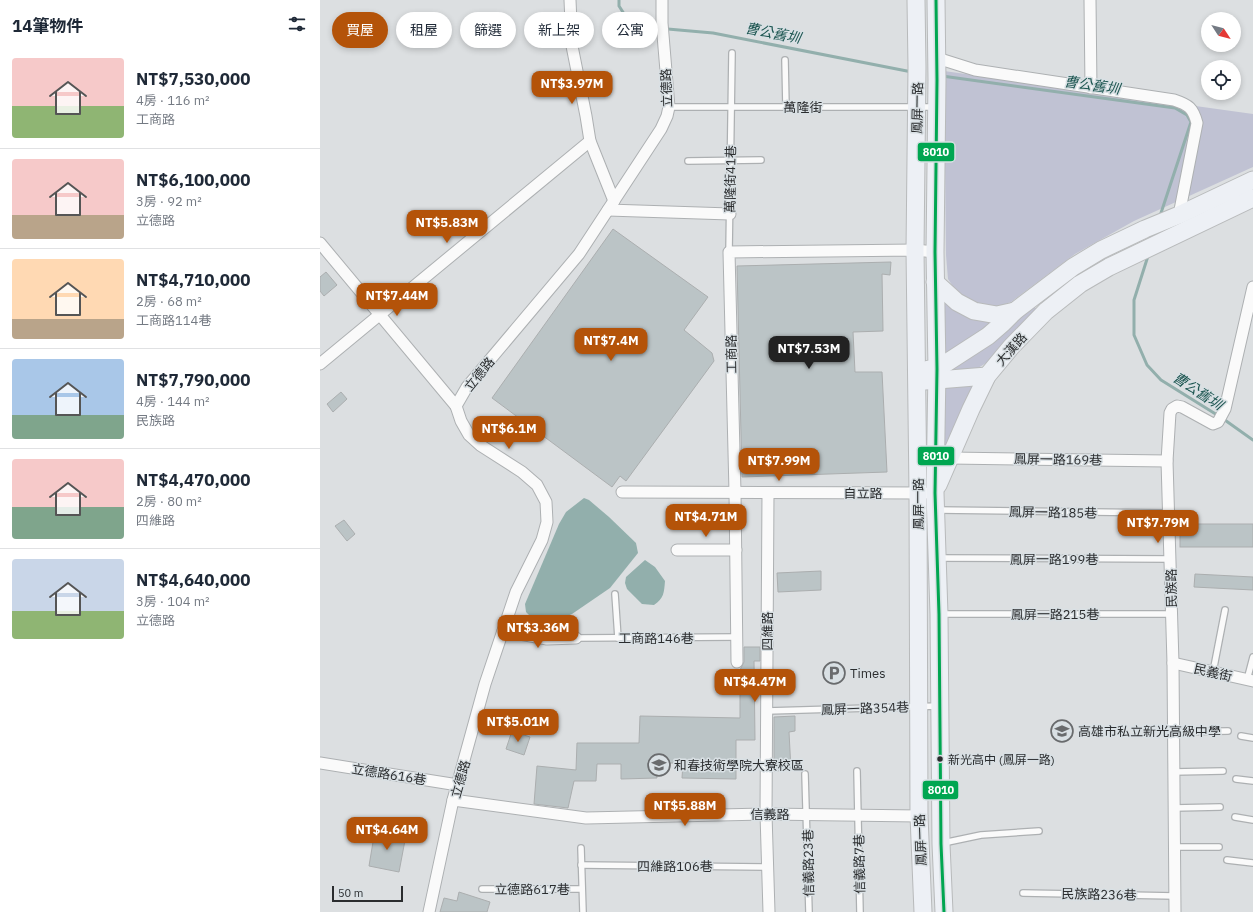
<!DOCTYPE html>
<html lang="zh-TW">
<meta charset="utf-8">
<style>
body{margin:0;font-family:"IBM Plex Sans","Noto Sans TC",sans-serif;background:#f2f2f3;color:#1f2937;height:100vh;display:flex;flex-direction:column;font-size:15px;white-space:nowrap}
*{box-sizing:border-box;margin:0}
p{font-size:13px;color:#747a83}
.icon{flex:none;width:22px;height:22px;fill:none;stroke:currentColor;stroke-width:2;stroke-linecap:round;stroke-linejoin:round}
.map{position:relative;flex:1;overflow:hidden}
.side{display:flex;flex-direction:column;background:#fff;width:320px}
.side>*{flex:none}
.hud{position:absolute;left:12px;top:12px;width:380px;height:36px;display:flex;gap:8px}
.needle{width:26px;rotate:126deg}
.fabs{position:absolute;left:881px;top:12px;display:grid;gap:8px}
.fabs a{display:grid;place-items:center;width:40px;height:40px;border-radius:50%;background:#fff;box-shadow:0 2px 6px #0003;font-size:20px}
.scale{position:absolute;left:12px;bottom:10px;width:71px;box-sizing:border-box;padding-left:4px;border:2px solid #2b2d2f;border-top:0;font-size:11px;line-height:14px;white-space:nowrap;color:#2b2d2f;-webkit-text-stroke:3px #d9e0e4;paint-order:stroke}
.price{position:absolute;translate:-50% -34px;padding:0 9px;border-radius:8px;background:#b45309;color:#fff;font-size:13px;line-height:26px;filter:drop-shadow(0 1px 2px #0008)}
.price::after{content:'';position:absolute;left:50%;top:24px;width:12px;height:9px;margin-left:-6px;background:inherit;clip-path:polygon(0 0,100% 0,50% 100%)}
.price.on{background:#222;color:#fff}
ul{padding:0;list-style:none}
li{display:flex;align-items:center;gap:12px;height:100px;padding:0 12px}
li+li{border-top:1px solid #e0e1e3}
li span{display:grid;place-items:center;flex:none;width:112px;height:80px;border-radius:4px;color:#555}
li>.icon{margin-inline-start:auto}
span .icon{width:48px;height:48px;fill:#fffc;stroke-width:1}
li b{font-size:17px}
h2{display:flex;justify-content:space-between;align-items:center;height:48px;padding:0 12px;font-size:17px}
.pill{padding:0 14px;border-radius:18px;background:#fff;box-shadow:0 2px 6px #0003;font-size:14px;line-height:36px}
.pill.on{background:#b45309;color:#fff}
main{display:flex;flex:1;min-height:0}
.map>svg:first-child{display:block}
</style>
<main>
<section class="side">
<h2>14筆物件<svg class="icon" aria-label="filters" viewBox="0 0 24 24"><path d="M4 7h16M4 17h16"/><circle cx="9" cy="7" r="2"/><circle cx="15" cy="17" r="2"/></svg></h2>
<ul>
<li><span style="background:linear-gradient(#f6c9c9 60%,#8fb573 0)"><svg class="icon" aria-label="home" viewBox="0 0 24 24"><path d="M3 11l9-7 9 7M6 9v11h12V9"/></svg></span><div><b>NT$7,530,000</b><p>4房 · 116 m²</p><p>工商路</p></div></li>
<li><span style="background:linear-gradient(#f6c9c9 70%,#b9a48a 0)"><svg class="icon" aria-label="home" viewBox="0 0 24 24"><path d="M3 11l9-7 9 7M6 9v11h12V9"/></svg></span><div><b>NT$6,100,000</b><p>3房 · 92 m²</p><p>立德路</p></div></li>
<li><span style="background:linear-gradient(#ffd9b3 75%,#b9a48a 0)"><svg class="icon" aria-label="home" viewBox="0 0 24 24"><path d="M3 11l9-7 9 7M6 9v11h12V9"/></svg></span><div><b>NT$4,710,000</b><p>2房 · 68 m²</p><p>工商路114巷</p></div></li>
<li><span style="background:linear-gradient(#a9c7e8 70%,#7fa58c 0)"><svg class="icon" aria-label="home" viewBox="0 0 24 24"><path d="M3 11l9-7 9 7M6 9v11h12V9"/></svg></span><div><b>NT$7,790,000</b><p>4房 · 144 m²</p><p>民族路</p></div></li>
<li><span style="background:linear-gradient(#f6c9c9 60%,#7fa58c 0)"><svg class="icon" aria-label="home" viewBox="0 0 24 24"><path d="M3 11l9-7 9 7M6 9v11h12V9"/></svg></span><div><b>NT$4,470,000</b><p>2房 · 80 m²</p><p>四維路</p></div></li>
<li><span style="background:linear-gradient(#c9d6e8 65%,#8fb573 0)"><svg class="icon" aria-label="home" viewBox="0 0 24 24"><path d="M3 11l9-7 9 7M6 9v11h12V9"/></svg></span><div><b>NT$4,640,000</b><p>3房 · 104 m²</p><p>立德路</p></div></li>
</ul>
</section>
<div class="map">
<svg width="933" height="912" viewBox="0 0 933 912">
<rect width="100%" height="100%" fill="#dcdfe1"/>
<g fill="#c0c2d3">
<polygon points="624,71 933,114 933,167 814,221 755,254 691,302 677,307 658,306 643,298 634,288 628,279 626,255"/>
<polygon points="620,292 679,319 621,356"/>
<path d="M714,306L717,310L671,359C651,375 646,372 622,370Z"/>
<polygon points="657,383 624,453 621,388"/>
</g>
<g fill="#92afac">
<polygon points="264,498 269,500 289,517 316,543 318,553 290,588 252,614 236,621 225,622 211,617 206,612 205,604 239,524 246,512"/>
<path d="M325,560L335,567L345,581C344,593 344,598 334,605L322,604L307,589L305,583L306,577Z"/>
</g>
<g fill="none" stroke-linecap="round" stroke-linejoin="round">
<g stroke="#92afac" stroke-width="3">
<polyline points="299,0 299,6 308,20 325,27 393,33 592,72"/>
<polyline points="622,76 855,108 867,115 871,122 840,216"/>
<polyline points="828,256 814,300 814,335 827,365 841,380 902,418 933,440"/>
</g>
</g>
<g fill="#bbc4c6" stroke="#abaeaf">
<polygon points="293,229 388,297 364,330 392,353 394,361 306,481 300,476 292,487 172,398"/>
<polygon points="571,262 570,275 562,274 563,331 533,332 535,372 562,372 567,472 422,477 417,266"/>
<polygon points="6,272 17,285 4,296 0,291 0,277"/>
<polygon points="21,392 27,399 13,412 7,404"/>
<polygon points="24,520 35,534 27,541 15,526"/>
<rect x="860" y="524" width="73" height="23"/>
<polygon points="501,571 501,590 458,592 457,573"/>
<polygon points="875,574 933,577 933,590 874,587"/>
<polygon points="424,647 440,647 440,661 434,661 435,740 416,740 416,779 362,778 363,763 336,763 337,778 301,779 301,764 277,764 276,781 254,781 248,808 214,804 217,766 256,770 257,743 319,743 320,716 420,718 420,670 424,662"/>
<polygon points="475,716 475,731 469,732 471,770 454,771 454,717"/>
<polygon points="192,731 210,737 204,755 186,749"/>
<polygon points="55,830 86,835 79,872 49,866"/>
<polygon points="139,892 170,902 167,912 120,912 124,898 137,901"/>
</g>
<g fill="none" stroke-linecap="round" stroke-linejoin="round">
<g stroke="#adb0b2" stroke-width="8">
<g id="service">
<polyline points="465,60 466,107"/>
<polyline points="349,107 614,107"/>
<polyline points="368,161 441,160"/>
<polyline points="409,252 412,53"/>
<polyline points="618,510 849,513"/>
<polyline points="618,558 850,559"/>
<polyline points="295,594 298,638"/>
<polyline points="621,614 851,614"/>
<polyline points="256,638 417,637"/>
<polyline points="893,672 905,610"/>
<polyline points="927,680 933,657"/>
<polyline points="447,711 619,706"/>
<polyline points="854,732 908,731"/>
<polyline points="921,736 933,738"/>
<polyline points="537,771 540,912"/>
<polyline points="853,772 903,771"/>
<polyline points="485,774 489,912"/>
<polyline points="916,779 933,781"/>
<polyline points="854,808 900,807"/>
<polyline points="915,817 933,820"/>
<polyline points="623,843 661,835 719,831"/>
<polyline points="854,847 899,847"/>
<polyline points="261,848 263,912"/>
<polyline points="907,860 933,863"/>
<polyline points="261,865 448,867"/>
<polyline points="162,889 262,889"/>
<polyline points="703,893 855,896"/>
</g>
</g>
<g stroke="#adb0b2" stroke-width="13">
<g id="minor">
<polyline points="250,0 252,46 266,116 270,141 294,201"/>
<polyline points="770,0 771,88"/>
<path d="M617,58L655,70L854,100C869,105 873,108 877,123L859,215"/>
<polyline points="288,210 410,214"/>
<polyline points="0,243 136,406"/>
<polyline points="0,364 270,141"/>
<polyline points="630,458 847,461"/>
<polyline points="302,492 605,493"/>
<polyline points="448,493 446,814 449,912"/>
<polyline points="357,550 416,550"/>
<polyline points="183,631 227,639 256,638"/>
<polyline points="417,662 415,492 409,252 595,250 615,252"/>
<polyline points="853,663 933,681"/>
<polyline points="0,763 138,785"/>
<polyline points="133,800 266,818 446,814 599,816"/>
<polyline points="109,912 133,800 165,684 196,592 222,540 227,522 226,502 217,485 202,472 160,445 149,435 141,421 136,406 147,387 259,254 341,129 347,116 349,107 342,23 342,0"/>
<polyline points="855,912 853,663 847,461 850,413 852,409 857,406 862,407 893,424 898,422 905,409 933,287"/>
</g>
</g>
<g stroke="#b8babb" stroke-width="19">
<g id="primary">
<polyline points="596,0 597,67 595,250 598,493 599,816 603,912"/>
<polyline points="616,0 617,80 615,252 617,369 615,493 619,614 621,844 624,912"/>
<polyline points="615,282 637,302 654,311 677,315 695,311"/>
<polyline points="609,369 617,369 668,336 683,323 695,311 753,267 781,250 825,229 859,215 933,180"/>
<polyline points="605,381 667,376"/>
<polyline points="618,485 651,409 667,376 691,347 726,311 760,284 789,267 933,198"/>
</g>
</g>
<use href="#service" stroke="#fafafa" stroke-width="5.5"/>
<use href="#minor" stroke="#fafafa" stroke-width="11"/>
<use href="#primary" stroke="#edf0f5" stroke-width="17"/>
<g stroke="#d9e0e4" stroke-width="6">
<polyline id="bus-1" points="616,0 617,80 615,252 617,369 615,493 619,614 621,844 624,912"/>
</g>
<use href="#bus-1" stroke="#00a651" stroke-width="3"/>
</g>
<defs>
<g id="parking-ring" transform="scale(1.15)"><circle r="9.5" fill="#d9e0e4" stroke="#696b6d" stroke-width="1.5"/><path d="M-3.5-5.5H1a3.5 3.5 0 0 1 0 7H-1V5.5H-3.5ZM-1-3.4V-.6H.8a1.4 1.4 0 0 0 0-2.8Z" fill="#696b6d"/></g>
<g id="school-ring" transform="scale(1.15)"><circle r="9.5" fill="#d9e0e4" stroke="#696b6d" stroke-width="1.5"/><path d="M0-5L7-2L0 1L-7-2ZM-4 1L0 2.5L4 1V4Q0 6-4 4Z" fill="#696b6d"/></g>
<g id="university-ring" transform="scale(1.15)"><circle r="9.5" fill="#d9e0e4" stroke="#696b6d" stroke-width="1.5"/><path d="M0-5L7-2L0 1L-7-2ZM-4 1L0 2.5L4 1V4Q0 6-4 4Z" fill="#696b6d"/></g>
</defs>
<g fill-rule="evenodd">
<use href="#parking-ring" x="514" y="673"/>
<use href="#school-ring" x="742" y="731"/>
<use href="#university-ring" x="339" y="765"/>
</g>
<circle fill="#2b2d2f" stroke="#d9e0e4" stroke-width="1.5" cx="620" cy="759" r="3.5"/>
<g text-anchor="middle" stroke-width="3" stroke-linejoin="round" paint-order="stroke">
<g font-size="12" fill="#2b2d2f" stroke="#d9e0e4" text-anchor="start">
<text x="628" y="764">新光高中 (鳳屏一路)</text>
</g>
<g font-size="13" fill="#2b2d2f" stroke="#d9e0e4">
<text transform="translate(346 88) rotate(-92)" y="5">立德路</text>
<text x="483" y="112">萬隆街</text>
<text transform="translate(597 108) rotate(-89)" y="5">鳳屏一路</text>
<text transform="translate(410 179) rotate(-89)" y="5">萬隆街41巷</text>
<text transform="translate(691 349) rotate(-48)" y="5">大漢路</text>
<text transform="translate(411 354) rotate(-91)" y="5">工商路</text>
<text transform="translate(159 374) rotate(-51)" y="5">立德路</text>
<text transform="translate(738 459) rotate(1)" y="5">鳳屏一路169巷</text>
<text x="543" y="498">自立路</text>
<text transform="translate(598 504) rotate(-90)" y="5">鳳屏一路</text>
<text transform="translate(733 512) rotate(1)" y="5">鳳屏一路185巷</text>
<text x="734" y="564">鳳屏一路199巷</text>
<text transform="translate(851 588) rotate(-91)" y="5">民族路</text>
<text x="735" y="619">鳳屏一路215巷</text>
<text transform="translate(447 631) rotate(-90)" y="5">四維路</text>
<text x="336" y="643">工商路146巷</text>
<text transform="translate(893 672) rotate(13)" y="5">民義街</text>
<text transform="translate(545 708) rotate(-2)" y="5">鳳屏一路354巷</text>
<text transform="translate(69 774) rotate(9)" y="5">立德路616巷</text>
<text transform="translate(140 779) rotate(-74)" y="5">立德路</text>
<text x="450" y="819">信義路</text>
<text transform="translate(600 840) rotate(-92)" y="5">鳳屏一路</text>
<text transform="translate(488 863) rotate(-91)" y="5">信義路23巷</text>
<text transform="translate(539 864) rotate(-91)" y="5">信義路7巷</text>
<text x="355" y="871">四維路106巷</text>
<text x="212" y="894">立德路617巷</text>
<text transform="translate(779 894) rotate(1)" y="5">民族路236巷</text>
</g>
<g font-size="13" fill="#2b2d2f" stroke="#d9e0e4" text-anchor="start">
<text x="530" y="678">Times</text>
<text x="758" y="736">高雄市私立新光高級中學</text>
<text x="354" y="770">和春技術學院大寮校區</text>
</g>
<g font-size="14" font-style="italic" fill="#1c5550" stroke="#d9e0e4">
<text transform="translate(453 33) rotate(11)" y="5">曹公舊圳</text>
<text transform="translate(772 85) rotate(8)" y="5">曹公舊圳</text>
<text transform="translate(878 391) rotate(33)" y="5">曹公舊圳</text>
</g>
</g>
<g stroke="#d9e0e4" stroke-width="1.5">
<rect x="597" y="142" width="38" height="20" rx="4" fill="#00a651"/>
<rect x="597" y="446" width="38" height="20" rx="4" fill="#00a651"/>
<rect x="602" y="780" width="37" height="20" rx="4" fill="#00a651"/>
</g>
<g font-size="11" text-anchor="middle" font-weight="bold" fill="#fff">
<text x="616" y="156">8010</text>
<text x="616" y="460">8010</text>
<text x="621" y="794">8010</text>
</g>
</svg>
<div class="fabs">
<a><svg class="needle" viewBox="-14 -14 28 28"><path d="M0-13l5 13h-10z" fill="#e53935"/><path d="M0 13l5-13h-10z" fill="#747a83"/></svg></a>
<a><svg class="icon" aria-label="locate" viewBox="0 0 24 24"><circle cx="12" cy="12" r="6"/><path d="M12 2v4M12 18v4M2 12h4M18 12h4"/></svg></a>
</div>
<div class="scale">50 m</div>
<b class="price" style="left:252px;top:105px">NT$3.97M</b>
<b class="price" style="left:127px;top:244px">NT$5.83M</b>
<b class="price" style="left:77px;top:317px">NT$7.44M</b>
<b class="price" style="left:291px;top:362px">NT$7.4M</b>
<b class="price on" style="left:489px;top:370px">NT$7.53M</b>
<b class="price" style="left:189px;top:450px">NT$6.1M</b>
<b class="price" style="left:459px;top:482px">NT$7.99M</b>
<b class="price" style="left:386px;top:538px">NT$4.71M</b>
<b class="price" style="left:838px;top:544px">NT$7.79M</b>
<b class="price" style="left:218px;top:649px">NT$3.36M</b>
<b class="price" style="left:435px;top:703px">NT$4.47M</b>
<b class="price" style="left:198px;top:743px">NT$5.01M</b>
<b class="price" style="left:365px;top:827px">NT$5.88M</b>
<b class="price" style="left:67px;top:851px">NT$4.64M</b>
<div class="hud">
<a class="pill on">買屋</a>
<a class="pill">租屋</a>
<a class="pill">篩選</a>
<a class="pill">新上架</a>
<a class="pill">公寓</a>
</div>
</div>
</main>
